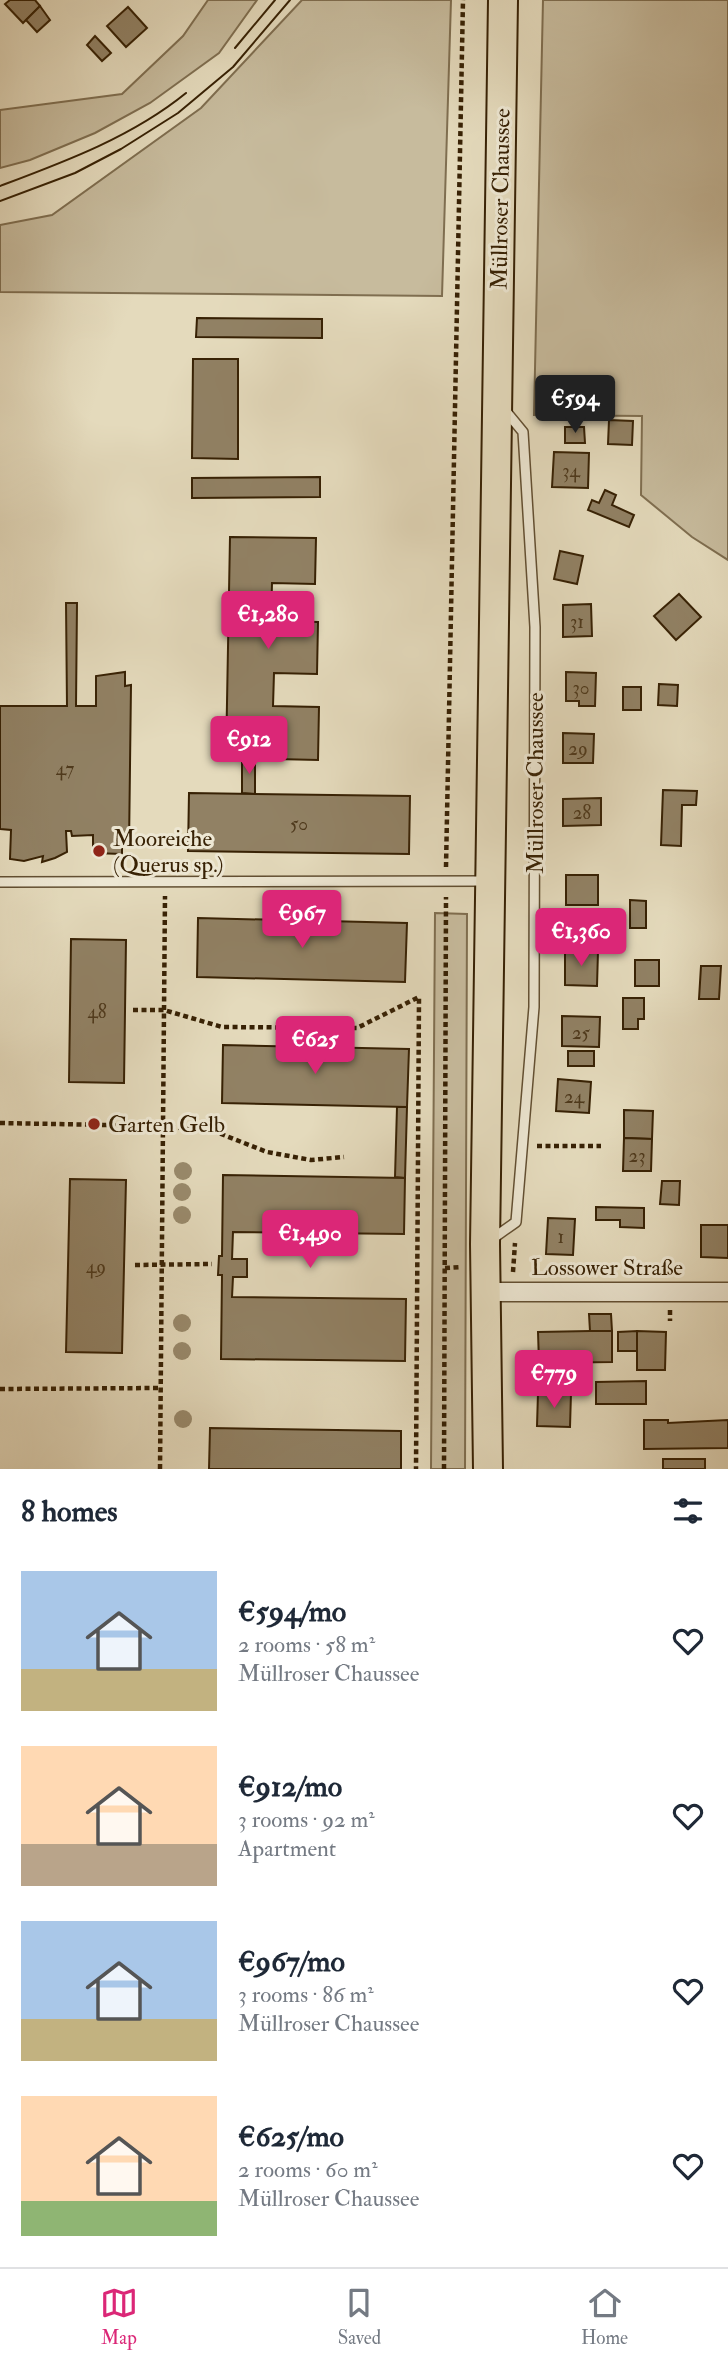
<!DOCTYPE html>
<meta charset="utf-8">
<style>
body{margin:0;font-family:"IM FELL Double Pica",serif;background:#f2f2f3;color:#1f2937;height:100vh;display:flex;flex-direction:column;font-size:26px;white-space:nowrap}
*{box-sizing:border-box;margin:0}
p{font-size:23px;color:#747a83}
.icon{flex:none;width:38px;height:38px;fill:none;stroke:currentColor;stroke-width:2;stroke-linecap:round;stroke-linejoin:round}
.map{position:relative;height:1469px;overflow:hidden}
.panel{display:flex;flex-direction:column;background:#fff;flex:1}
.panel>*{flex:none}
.price{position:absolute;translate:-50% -60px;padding:0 16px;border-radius:7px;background:#db2777;color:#fff;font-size:23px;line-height:46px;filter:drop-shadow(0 2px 4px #0008)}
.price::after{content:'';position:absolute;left:50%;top:42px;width:21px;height:16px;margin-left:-10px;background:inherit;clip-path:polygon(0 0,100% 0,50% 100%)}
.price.on{background:#222;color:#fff}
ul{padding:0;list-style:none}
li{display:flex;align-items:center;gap:21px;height:175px;padding:0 21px}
li span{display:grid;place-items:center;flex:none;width:196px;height:140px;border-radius:0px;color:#555}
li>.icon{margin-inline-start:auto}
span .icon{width:84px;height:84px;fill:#fffc;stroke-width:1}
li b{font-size:30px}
h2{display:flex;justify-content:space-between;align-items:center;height:84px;padding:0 21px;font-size:30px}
.dock{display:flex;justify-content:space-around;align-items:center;height:98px;border-top:2px solid #e0e1e3;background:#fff;font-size:19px;color:#747a83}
.dock a{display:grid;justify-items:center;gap:4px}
.dock .on{color:#db2777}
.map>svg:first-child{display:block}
</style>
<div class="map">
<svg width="728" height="1469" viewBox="0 0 728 1469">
<rect width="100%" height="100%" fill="#e4dabc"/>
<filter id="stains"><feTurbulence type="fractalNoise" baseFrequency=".00286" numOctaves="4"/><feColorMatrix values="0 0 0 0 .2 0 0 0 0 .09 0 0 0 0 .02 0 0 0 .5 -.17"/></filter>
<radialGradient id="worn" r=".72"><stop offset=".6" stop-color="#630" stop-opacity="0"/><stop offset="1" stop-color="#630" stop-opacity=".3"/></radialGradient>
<g fill="#c7bb9d" stroke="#7f6e50" stroke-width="2">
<polygon points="208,0 257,0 219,53 150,103 95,133 30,160 0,168 0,110 122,94 183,36"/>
<polygon points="302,0 451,0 442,296 0,292 0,225 52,215 201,108"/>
<polygon points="543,0 728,0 728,560 692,537 641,495 642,416 534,415"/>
<polygon points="435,913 467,914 465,1469 431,1469"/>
</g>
<g fill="#918164" stroke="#372104" stroke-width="2">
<polygon points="10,0 35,0 40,6 23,23 5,4"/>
<polygon points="40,6 50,20 37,32 26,20"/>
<polygon points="128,7 147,28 126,47 107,26"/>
<polygon points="95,36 111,53 102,61 87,45"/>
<polygon points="197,318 322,319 322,338 196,337"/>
<polygon points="193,359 238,359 238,459 192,458"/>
<polygon points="609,420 633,421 632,445 608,444"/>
<polygon points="565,427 584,427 585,443 565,443"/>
<polygon points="554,452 589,453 588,488 552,487"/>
<polygon points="320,477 320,497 192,498 192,478"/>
<polygon points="605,490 616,495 612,505 634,515 629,527 588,510 592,500 599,503"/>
<polygon points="230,537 316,538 315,584 272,583 271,621 318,622 317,674 274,673 273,706 319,707 318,760 226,758"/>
<polygon points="560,551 583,556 577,584 554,579"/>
<polygon points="679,594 701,617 676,640 654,616"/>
<polygon points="66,603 77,603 76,706 96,706 96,676 125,672 125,686 131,685 129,847 122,847 122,854 93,853 93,835 72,836 71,831 66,831 67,852 55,858 42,862 43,856 24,861 10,859 11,830 0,829 0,706 67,706"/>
<polygon points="591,604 592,636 563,637 563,605"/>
<polygon points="566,672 596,673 595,706 579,706 579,701 566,701"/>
<polygon points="659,684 678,685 677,706 658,705"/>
<rect x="623" y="687" width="18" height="23"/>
<polygon points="563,733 594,734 593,763 563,763"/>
<polygon points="242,759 255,759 255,794 242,793"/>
<polygon points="663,790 697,791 696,805 682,805 681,846 661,845"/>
<polygon points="189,793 410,796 409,854 188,851"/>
<polygon points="601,798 601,825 563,826 563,799"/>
<rect x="566" y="875" width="32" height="30"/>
<polygon points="630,900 646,901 646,928 630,928"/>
<polygon points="198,918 407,923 405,982 197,977"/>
<polygon points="71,939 126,940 124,1083 69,1082"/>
<polygon points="565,951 598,951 597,986 565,985"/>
<rect x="635" y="960" width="24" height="26"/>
<polygon points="701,966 721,966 719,999 699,999"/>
<polygon points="623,998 644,998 644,1019 638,1019 638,1029 623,1029"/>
<polygon points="562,1016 600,1017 599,1047 562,1046"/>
<polygon points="223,1045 409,1049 407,1107 222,1103"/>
<rect x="568" y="1051" width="26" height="15"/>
<polygon points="558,1079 591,1082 589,1113 556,1111"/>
<polygon points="397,1107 407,1107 405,1178 395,1177"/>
<polygon points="624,1110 653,1111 652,1139 624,1138"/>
<polygon points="624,1138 652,1139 651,1171 623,1171"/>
<polygon points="223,1175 405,1178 404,1234 233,1232 232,1259 247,1259 247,1277 233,1277 232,1297 406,1299 405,1361 221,1359 222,1275 218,1275 219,1256 222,1256"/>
<polygon points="70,1179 126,1180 122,1353 66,1352"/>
<polygon points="662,1181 680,1181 679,1205 660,1204"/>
<polygon points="596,1207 644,1208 644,1228 620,1227 620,1220 596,1220"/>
<polygon points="548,1218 575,1219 573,1255 546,1254"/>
<polygon points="701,1225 728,1225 728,1258 701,1257"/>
<polygon points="589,1314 611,1314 612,1331 590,1331"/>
<polygon points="590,1331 612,1331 612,1362 539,1363 538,1332"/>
<polygon points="637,1331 666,1332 665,1370 637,1370"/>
<polygon points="637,1331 637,1351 618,1351 618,1332"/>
<polygon points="646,1381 646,1404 596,1404 596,1382"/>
<polygon points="538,1393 571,1393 570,1427 537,1426"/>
<polygon points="644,1420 668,1420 668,1423 728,1420 728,1448 644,1449"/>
<polygon points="210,1428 401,1431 401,1469 209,1469"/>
<rect x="663" y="1459" width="42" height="10"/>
</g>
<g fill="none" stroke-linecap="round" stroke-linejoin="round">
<g stroke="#624f32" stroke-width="12">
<g id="service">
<polyline points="0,882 487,881"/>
<polyline points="492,1239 516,1222 534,1007 535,627 523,432 504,409"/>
</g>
</g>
<g stroke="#624f32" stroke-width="21">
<polyline id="minor" points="486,1292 728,1292"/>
</g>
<g stroke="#372104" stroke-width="32">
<polyline id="primary" points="488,1469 485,1244 503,0"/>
</g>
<g stroke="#372104" stroke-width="4.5" stroke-dasharray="5 3.5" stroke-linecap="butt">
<polyline points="446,867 463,0"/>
<polyline points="133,1010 164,1010 222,1027 357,1028 419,997 416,1469"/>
<polyline points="0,1123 163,1126 216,1132 267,1152 311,1160 344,1157"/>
<polyline points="537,1146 601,1146"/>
<polyline points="135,1265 212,1264"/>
<polyline points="445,1268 461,1267"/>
<polyline points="513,1272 515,1243"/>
<polyline points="670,1310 670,1321"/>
<polyline points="0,1389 160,1388"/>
<polyline points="160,1469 165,896"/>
<polyline points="444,1469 446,897"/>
</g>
<use href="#service" stroke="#ede7d3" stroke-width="9"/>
<use href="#minor" stroke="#ede7d3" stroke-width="18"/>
<use href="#primary" stroke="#e4dabc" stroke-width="28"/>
<g stroke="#372104" stroke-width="2">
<polyline points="235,48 275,0"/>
<path d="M0,186C64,162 132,137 186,93"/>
<polyline points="0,201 75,173 121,149 178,113 233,67 290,0"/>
</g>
</g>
<g fill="#998a6c">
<circle cx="183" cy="1171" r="9"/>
<circle cx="182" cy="1192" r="9"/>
<circle cx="182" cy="1215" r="9"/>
<circle cx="182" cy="1323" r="9"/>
<circle cx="182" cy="1351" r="9"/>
<circle cx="183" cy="1419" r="9"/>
</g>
<g fill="#8f2418" stroke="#ede7d3" stroke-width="2.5">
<circle cx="99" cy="851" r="7"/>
<circle cx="94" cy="1124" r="7"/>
</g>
<g text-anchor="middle" stroke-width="6" stroke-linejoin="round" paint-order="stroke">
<g font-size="19" fill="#4e391c">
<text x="571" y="477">34</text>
<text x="577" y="628">31</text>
<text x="581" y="694">30</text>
<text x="578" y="755">29</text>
<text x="65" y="775">47</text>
<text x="582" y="819">28</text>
<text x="299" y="830">50</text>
<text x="97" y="1018">48</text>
<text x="581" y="1039">25</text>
<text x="574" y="1103">24</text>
<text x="637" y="1162">23</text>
<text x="561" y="1243">1</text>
<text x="96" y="1273">49</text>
</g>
<g font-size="23" fill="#372104" stroke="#ede7d3">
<text transform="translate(500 199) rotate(-89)" y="8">Müllroser Chaussee</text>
<text transform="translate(535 783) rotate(-90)" y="8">Müllroser Chaussee</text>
<text x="607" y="1275">Lossower Straße</text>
</g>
<g font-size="23" fill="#372104" stroke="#ede7d3" text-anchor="start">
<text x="113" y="846">Mooreiche<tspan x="113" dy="26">(Querus sp.)</tspan></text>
<text x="108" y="1132">Garten Gelb</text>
</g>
</g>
<rect width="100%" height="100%" filter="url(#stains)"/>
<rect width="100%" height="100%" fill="url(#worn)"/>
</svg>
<b class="price on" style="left:575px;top:435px">€594</b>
<b class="price" style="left:268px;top:651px">€1,280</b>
<b class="price" style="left:249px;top:776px">€912</b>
<b class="price" style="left:302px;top:950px">€967</b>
<b class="price" style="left:581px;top:968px">€1,360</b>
<b class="price" style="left:315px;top:1076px">€625</b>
<b class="price" style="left:310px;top:1270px">€1,490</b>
<b class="price" style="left:554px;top:1410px">€779</b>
</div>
<section class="panel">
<h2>8 homes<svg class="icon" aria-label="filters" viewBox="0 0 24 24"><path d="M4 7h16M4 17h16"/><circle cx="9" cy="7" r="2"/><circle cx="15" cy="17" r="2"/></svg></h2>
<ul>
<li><span style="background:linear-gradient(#a9c7e8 70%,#c2b280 0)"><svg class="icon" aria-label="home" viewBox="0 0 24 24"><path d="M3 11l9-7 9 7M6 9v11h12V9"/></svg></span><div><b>€594/mo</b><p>2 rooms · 58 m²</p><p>Müllroser Chaussee</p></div><svg class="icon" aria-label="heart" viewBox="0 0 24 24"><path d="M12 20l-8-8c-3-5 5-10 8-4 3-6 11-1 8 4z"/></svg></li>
<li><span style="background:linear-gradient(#ffd9b3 70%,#b9a48a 0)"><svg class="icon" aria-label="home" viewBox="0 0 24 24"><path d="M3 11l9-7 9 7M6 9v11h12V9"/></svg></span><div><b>€912/mo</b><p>3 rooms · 92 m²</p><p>Apartment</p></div><svg class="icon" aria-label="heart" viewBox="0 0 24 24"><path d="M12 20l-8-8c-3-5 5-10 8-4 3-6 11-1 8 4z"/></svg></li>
<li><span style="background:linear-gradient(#a9c7e8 70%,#c2b280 0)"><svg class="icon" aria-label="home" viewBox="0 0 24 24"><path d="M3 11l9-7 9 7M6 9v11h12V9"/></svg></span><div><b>€967/mo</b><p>3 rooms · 86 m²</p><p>Müllroser Chaussee</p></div><svg class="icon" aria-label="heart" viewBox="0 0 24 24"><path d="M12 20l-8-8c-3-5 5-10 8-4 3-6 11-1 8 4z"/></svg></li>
<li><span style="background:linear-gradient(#ffd9b3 75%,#8fb573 0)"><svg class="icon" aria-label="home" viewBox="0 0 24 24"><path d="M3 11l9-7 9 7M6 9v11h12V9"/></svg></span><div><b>€625/mo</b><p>2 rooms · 60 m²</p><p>Müllroser Chaussee</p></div><svg class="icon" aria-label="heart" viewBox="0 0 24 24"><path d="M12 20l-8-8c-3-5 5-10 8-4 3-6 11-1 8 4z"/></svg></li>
</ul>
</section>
<nav class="dock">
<a class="on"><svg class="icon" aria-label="map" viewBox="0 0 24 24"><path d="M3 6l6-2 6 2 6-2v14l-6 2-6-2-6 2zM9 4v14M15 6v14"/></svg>Map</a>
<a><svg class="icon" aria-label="saved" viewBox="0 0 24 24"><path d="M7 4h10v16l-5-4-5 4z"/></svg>Saved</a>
<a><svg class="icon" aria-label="home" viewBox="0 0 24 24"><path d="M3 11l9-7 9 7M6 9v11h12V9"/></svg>Home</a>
</nav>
